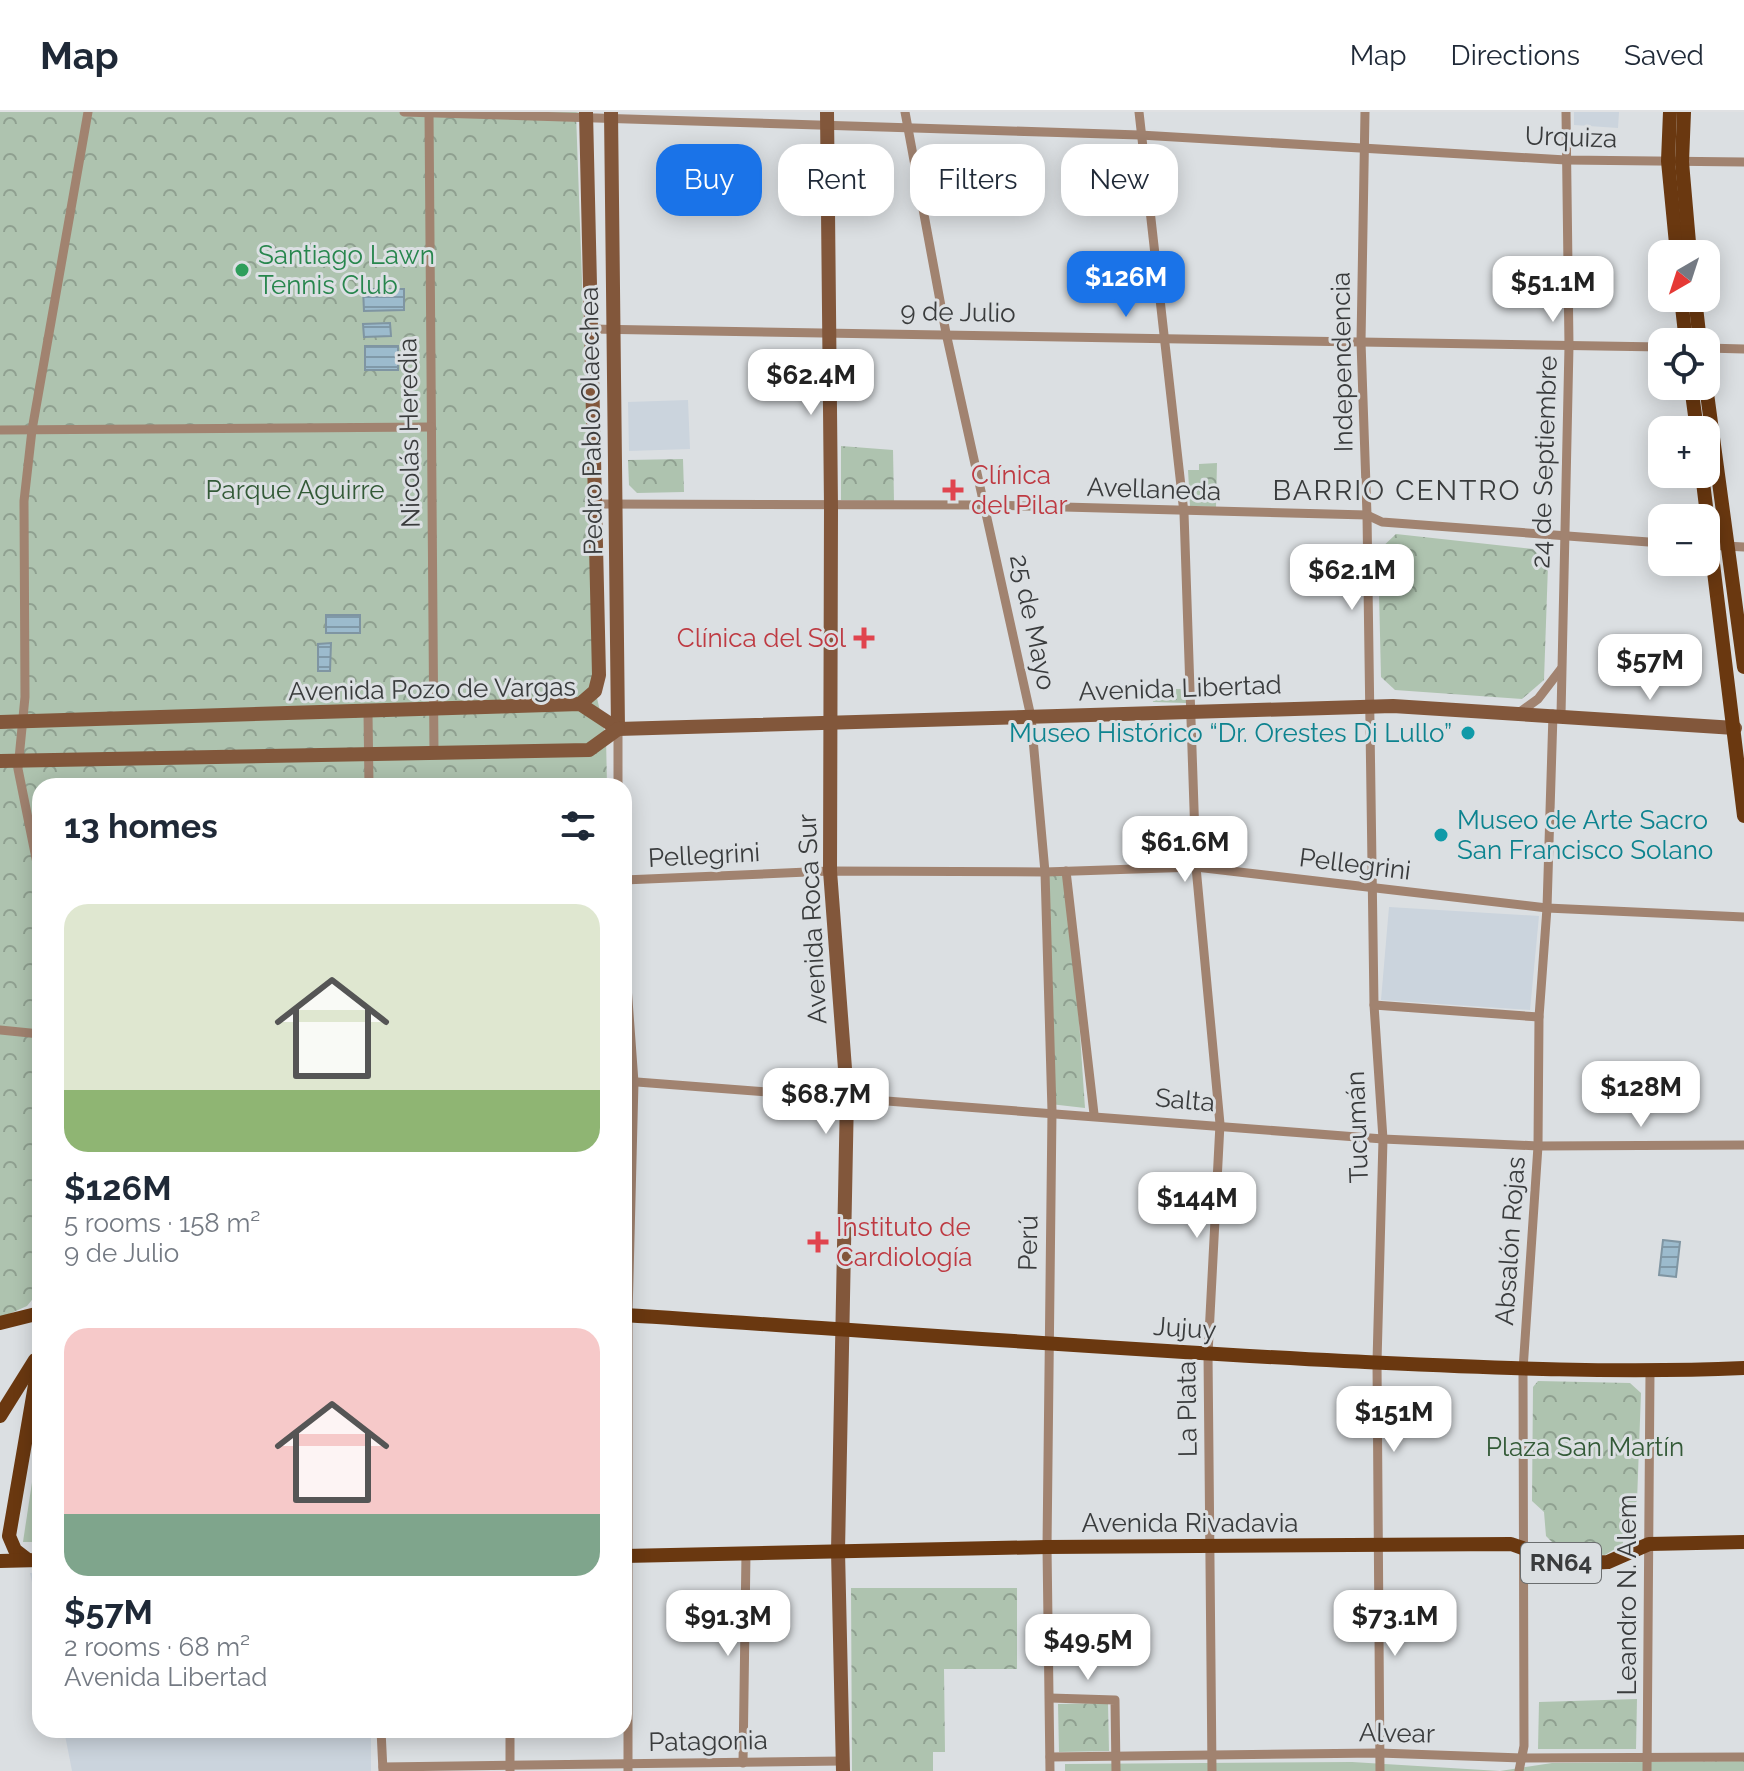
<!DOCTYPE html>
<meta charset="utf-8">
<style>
body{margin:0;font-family:Raleway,sans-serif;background:#f6f6f7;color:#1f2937;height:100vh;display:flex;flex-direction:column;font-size:30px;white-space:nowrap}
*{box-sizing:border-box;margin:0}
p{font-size:26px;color:#747a83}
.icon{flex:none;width:44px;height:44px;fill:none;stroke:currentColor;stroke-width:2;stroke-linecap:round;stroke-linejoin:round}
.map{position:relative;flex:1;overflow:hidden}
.drawer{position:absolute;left:32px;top:666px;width:600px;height:960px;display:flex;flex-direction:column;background:#fff;border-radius:24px;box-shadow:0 4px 20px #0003}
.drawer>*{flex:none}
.banner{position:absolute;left:656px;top:32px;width:760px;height:72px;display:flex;gap:16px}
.needle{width:52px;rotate:219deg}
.fabs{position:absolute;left:1648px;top:128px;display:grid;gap:16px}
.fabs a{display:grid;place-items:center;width:72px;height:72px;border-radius:16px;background:#fff;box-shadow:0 4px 20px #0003;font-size:40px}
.price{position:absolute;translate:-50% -68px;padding:0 18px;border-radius:16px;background:#fff;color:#222;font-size:26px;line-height:52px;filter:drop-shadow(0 2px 4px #0008)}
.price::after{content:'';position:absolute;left:50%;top:48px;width:24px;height:18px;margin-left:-12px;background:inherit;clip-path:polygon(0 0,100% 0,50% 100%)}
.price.selected{background:#1a73e8;color:#fff}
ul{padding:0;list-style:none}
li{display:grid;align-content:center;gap:16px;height:424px;padding:0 32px}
li span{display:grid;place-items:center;height:248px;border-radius:24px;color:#555}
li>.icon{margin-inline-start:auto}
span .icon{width:144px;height:144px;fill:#fffc;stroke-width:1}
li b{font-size:34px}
h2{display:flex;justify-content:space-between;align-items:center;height:96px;padding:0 32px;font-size:34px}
.pill{padding:0 28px;border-radius:24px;background:#fff;box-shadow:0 4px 20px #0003;font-size:28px;line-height:72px}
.pill.selected{background:#1a73e8;color:#fff}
header{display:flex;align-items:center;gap:48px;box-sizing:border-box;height:112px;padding:0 40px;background:#fff;border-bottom:2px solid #e0e1e3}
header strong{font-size:38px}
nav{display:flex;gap:44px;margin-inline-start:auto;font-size:28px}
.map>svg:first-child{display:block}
</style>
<header>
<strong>Map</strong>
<nav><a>Map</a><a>Directions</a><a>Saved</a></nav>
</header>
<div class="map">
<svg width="1744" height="1659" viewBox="0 0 1744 1659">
<defs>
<pattern id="forest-crowns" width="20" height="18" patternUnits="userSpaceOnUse" patternTransform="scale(2)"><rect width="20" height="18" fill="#aec3af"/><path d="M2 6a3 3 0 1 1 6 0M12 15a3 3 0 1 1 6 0" fill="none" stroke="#8fa090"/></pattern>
<pattern id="water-rules" width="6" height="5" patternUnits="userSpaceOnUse" patternTransform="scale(2)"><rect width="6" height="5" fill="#9cbbcd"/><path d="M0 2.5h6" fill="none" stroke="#8099a8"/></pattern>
</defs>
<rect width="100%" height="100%" fill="#dbdfe2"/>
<g fill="#cbd4dd">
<polygon points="1574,0 1619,0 1618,16 1574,13"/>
<polygon points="688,288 690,337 629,339 628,290"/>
<polygon points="1389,795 1539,804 1530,898 1381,888"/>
<polygon points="30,1461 40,1461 40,1509"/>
<polygon points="64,1618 371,1618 371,1659 72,1659"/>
</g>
<polygon fill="#aec3af" points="40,1317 40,1430 23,1430"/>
<g fill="url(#forest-crowns)">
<polygon points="0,0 580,0 576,1 597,586 606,625 607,674 40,674 40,1178 27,1194 0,1206"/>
<polygon points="841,334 893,338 894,389 841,388"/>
<polygon points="683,347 684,380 637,381 629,373 628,348"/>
<polygon points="1217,351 1216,395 1190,394 1188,358 1199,358 1199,352"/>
<polygon points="1396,422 1533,437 1548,453 1544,568 1522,587 1395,578 1381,565 1378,439"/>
<polygon points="1163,577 1186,577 1186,591 1153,590 1152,584 1163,584"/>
<polygon points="1048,761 1069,762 1085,996 1050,992"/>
<polygon points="1538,1269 1630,1271 1641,1281 1637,1389 1624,1403 1623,1432 1605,1443 1562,1440 1546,1424 1544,1400 1532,1389 1533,1275"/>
<polygon points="851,1476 1017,1476 1017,1557 944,1557 945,1640 933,1640 933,1659 852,1659"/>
<polygon points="1637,1587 1636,1637 1538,1637 1539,1590"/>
<polygon points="1108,1591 1109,1639 1059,1640 1058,1592"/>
<polygon points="1744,1649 1744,1659 1065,1659 1065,1652 1352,1650 1500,1659 1552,1651"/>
</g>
<g fill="url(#water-rules)" stroke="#7f95a2" stroke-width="2">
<polygon points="363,177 404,177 404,198 364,199"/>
<polygon points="390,211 391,224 364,225 363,212"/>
<rect x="365" y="234" width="33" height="24"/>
<rect x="326" y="503" width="34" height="18"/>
<polygon points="331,531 330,559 318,559 318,532"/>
<polygon points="1663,1128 1680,1130 1676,1165 1659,1163"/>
</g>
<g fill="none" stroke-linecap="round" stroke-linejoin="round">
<g stroke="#a18370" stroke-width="9">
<polyline points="404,0 1140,23 1566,48 1744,50"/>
<polyline points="429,0 434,641"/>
<polyline points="905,0 946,221 1031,605 1045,760 1052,999 1047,1435 1050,1659"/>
<polyline points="1139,0 1184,401 1196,755 1220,1012 1208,1242 1212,1659"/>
<polyline points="1365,0 1361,230 1367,403 1374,893 1383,1027 1377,1250 1380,1659"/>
<polyline points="590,217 1662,235"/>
<polyline points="1706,236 1744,237"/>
<polyline points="0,318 431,315"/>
<polyline points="594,392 985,393 1367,403 1382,410 1662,431"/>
<polyline points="1707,433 1744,435"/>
<polyline points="1520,600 1538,587 1561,557"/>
<polyline points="368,601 369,674"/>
<polyline points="1561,603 1569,234 1566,0"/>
<polyline points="618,617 618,674"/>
<polyline points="1066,759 1094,1002"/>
<polyline points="40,766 18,657 25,585 24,389 32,318 88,0"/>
<polyline points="624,768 830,759 1045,760 1196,755 1547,796 1744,805"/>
<polyline points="624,833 634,970 628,1203 628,1659"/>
<polyline points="1374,893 1539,905"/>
<polyline points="0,918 40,922"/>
<polyline points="624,969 1383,1027 1538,1034 1744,1033"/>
<polyline points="1050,1586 1115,1588 1116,1659"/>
<polyline points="381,1618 383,1659"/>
<polyline points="510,1618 510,1659"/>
<polyline points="1050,1645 1379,1641 1522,1646 1744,1645"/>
<polyline points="743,1651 746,1441"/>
<polyline points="383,1655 843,1649"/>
<polyline points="1519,1659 1524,1634 1523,1258 1538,1034 1539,905 1547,796 1553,602"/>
<polyline points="1647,1659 1650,1260"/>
</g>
<g stroke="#82573b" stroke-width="14">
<polyline points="611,0 618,617"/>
<polyline points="827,0 831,395 830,759 847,983 838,1439 843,1659"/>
<polyline points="580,592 595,579 599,563 586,0"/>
<polyline points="0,610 580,592 618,617"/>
<polyline points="618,617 1393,594 1735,616"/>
<polyline points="0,649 589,638 618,617"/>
</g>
<g stroke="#6a3810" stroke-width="14">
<polyline points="1670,0 1668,49 1677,142"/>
<polyline points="1684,0 1682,50 1690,142"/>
<polyline points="1681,186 1686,230"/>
<polyline points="1695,186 1700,230"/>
<polyline points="1691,274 1697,318"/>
<polyline points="1706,274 1744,555"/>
<polyline points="1702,362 1744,704"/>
<path d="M624,1203C864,1218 1104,1237 1344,1249C1478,1255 1610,1262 1744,1256"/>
<polyline points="0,1211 40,1201"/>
<polyline points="0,1304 35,1248"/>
<polyline points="624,1444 1047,1435 1511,1432 1568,1452 1608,1450 1649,1432 1744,1430"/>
<polyline points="28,1448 15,1438 9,1424 40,1244"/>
<polyline points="0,1449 40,1448"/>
</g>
</g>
<circle fill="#2e9e5b" stroke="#dbdfe2" stroke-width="3" cx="242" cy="158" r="8"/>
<g fill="#e0444e" stroke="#dbdfe2" stroke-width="3">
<path d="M949 366h8v8h8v8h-8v8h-8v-8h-8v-8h8z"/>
<path d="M860 514h8v8h8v8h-8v8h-8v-8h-8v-8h8z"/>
<path d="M814 1118h8v8h8v8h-8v8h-8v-8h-8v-8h8z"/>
</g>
<g fill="#0f9aa8" stroke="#dbdfe2" stroke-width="3">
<circle cx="1468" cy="621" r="8"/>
<circle cx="1441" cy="723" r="8"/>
</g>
<g text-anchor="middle" stroke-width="6" stroke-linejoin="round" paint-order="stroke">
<rect fill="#dbdfe2" stroke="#6a6d6e" stroke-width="2" x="1521" y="1431" width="80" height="40" rx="6"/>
<g font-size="24" font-weight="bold" fill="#3a3c3d">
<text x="1561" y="1459">RN64</text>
</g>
<g font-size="26" fill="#3a3c3d" stroke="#dbdfe2">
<text transform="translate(1571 25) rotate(2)" y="9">Urquiza</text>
<text transform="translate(958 200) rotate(1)" y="9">9 de Julio</text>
<text transform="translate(1342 250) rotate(-91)" y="9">Independencia</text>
<text transform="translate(591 309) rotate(-91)" y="9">Pedro Pablo Olaechea</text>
<text transform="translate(409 321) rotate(-91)" y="9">Nicolás Heredia</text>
<text transform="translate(1544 350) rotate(-88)" y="9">24 de Septiembre</text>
<text transform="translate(1154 377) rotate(2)" y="9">Avellaneda</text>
<text transform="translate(1033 510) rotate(78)" y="9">25 de Mayo</text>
<text transform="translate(1180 576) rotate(-2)" y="9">Avenida Libertad</text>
<text transform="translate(432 577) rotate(-1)" y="9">Avenida Pozo de Vargas</text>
<text transform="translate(704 743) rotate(-3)" y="9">Pellegrini</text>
<text transform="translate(1355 752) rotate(7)" y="9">Pellegrini</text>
<text transform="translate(812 807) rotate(-93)" y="9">Avenida Roca Sur</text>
<text transform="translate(1185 988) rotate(5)" y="9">Salta</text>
<text transform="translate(1357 1015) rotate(-92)" y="9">Tucumán</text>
<text transform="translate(1510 1129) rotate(-86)" y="9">Absalón Rojas</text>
<text transform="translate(1028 1131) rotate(-89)" y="9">Perú</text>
<text transform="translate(1185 1216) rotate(4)" y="9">Jujuy</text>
<text transform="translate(1187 1297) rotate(-91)" y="9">La Plata</text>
<text x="1190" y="1420">Avenida Rivadavia</text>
<text transform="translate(1627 1483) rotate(-90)" y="9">Leandro N. Alem</text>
<text transform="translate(1397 1621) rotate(1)" y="9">Alvear</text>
<text transform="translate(708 1629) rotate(-1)" y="9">Patagonia</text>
</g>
<g font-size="26" fill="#27864d" stroke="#dbdfe2" text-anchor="start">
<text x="258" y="152">Santiago Lawn<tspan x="258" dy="30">Tennis Club</tspan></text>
</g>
<g font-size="26" fill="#be3a42" stroke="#dbdfe2" text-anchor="start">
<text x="971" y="372">Clínica<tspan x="971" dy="30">del Pilar</tspan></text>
<text x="846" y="535" text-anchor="end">Clínica del Sol</text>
<text x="836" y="1124">Instituto de<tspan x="836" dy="30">Cardiología</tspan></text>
</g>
<g font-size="26" fill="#335a37" stroke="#dbdfe2">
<text x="295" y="387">Parque Aguirre</text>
<text x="1585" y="1344">Plaza San Martín</text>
</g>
<g font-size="26" fill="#0d838f" stroke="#dbdfe2" text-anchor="end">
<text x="1452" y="630">Museo Histórico “Dr. Orestes Di Lullo”</text>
<text x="1457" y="717" text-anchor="start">Museo de Arte Sacro<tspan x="1457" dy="30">San Francisco Solano</tspan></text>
</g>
<g font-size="28" letter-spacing="2" fill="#3a3c3d" stroke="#dbdfe2">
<text x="1397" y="388">BARRIO CENTRO</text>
</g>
</g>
</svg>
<div class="fabs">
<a><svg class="needle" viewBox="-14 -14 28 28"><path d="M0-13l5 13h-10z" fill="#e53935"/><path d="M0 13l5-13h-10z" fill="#747a83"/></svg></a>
<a><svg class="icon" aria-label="locate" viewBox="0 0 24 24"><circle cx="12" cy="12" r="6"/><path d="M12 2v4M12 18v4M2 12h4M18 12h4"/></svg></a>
<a>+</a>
<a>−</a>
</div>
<b class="price selected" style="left:1126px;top:207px">$126M</b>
<b class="price" style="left:1553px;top:212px">$51.1M</b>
<b class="price" style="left:811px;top:305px">$62.4M</b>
<b class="price" style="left:1352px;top:500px">$62.1M</b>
<b class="price" style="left:1650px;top:590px">$57M</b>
<b class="price" style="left:1185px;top:772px">$61.6M</b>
<b class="price" style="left:1641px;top:1017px">$128M</b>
<b class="price" style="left:826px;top:1024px">$68.7M</b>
<b class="price" style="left:1197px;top:1128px">$144M</b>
<b class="price" style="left:1394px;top:1342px">$151M</b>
<b class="price" style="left:728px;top:1546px">$91.3M</b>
<b class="price" style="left:1395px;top:1546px">$73.1M</b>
<b class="price" style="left:1088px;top:1570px">$49.5M</b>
<div class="banner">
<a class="pill selected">Buy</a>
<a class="pill">Rent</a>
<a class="pill">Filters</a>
<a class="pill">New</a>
</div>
<section class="drawer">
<h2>13 homes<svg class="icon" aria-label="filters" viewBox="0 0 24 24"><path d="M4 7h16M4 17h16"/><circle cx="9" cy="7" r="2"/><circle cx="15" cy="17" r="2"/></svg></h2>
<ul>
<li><span style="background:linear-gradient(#dfe7d0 75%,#8fb573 0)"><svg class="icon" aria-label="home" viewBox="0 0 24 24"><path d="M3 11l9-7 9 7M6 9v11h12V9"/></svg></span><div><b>$126M</b><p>5 rooms · 158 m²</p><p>9 de Julio</p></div></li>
<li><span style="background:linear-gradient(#f6c9c9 75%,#7fa58c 0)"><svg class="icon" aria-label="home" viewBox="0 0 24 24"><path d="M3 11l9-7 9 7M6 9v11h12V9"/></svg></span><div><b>$57M</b><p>2 rooms · 68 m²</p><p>Avenida Libertad</p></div></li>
</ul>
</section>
</div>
